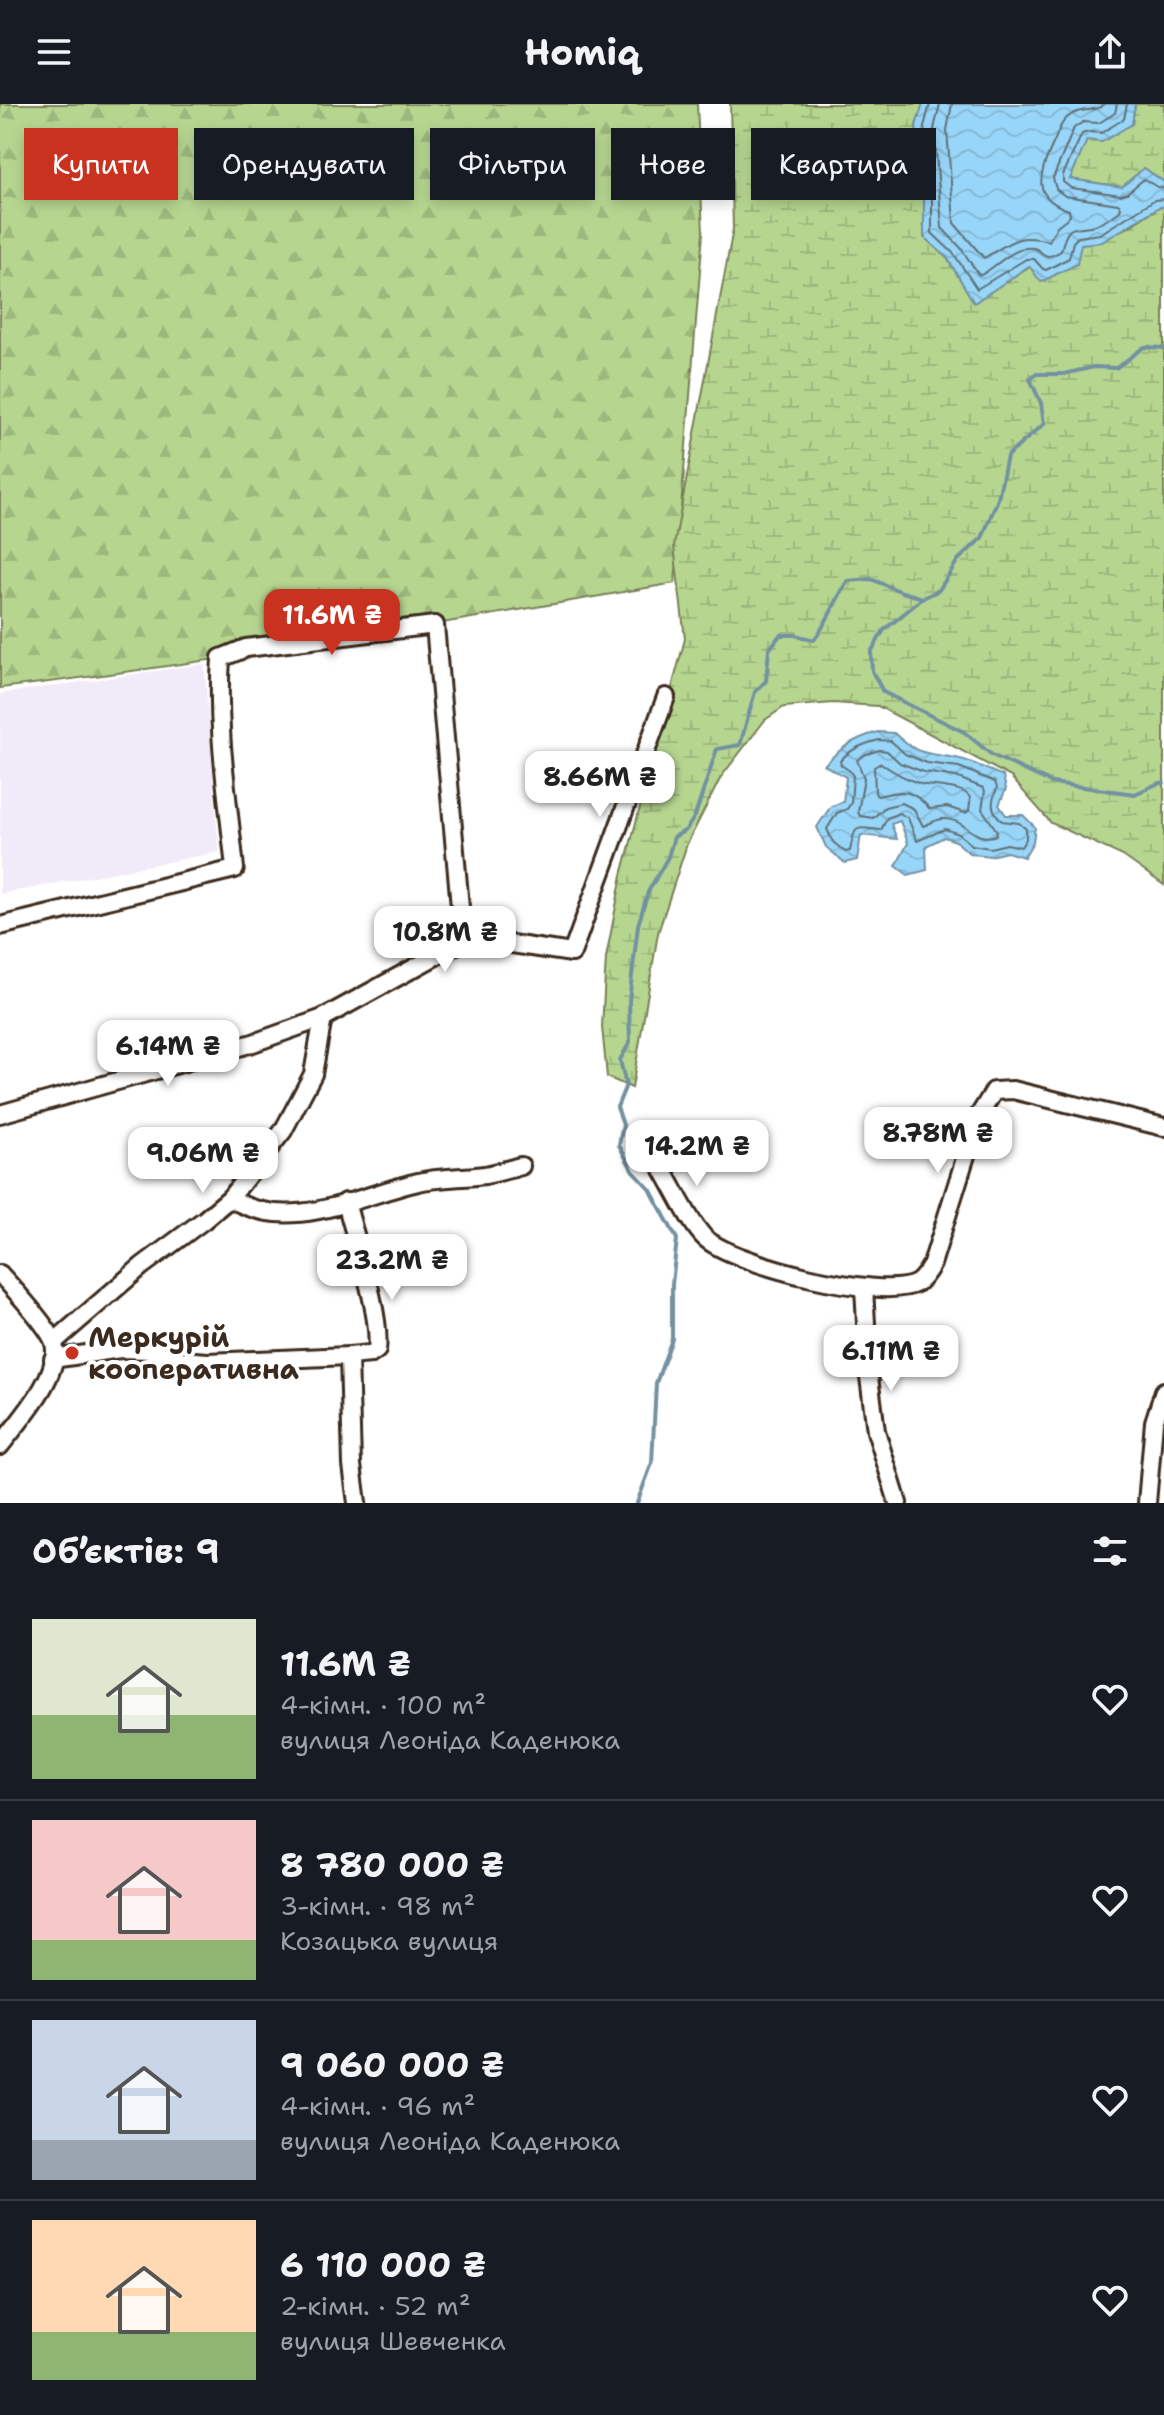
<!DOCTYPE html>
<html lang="uk">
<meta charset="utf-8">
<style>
body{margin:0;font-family:"Shantell Sans",sans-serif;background:#20242c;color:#f1f3f6;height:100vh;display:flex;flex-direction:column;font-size:30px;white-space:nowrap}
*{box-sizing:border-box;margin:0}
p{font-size:26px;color:#9ea1a6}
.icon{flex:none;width:44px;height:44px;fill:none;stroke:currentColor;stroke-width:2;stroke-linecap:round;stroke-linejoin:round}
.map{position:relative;height:1399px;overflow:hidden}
.details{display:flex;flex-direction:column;background:#171b24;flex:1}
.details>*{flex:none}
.top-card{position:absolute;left:24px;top:24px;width:1116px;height:72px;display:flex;gap:16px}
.price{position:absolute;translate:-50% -68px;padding:0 18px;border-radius:16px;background:#fff;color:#222;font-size:26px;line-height:52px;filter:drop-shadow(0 2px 4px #0008)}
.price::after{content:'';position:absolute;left:50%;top:48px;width:24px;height:18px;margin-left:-12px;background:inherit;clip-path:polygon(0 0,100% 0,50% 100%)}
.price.on{background:#c8321e;color:#fff}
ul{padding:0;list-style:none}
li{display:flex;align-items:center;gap:24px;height:200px;padding:0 32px}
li+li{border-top:2px solid #363941}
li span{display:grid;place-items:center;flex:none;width:224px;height:160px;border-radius:0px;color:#555}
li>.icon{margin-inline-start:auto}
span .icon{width:96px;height:96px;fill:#fffc;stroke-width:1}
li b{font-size:34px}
h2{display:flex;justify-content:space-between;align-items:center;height:96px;padding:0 32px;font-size:34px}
.chip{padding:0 28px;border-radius:0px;background:#171b24;box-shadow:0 4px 12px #0003;font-size:28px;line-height:72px}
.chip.on{background:#c8321e;color:#fff}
header{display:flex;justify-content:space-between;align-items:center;height:104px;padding:0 32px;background:#171b24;font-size:36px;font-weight:700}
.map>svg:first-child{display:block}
</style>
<header><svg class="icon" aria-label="menu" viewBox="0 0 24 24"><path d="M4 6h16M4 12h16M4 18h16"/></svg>Homiq<svg class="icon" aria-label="share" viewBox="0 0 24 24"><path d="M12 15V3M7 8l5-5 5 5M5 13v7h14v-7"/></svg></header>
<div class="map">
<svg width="1164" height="1399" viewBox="0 0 1164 1399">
<defs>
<pattern id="forest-firs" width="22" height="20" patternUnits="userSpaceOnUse" patternTransform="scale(2)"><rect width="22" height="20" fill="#b6d690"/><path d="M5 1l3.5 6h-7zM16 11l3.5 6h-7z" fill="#9db87c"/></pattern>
<pattern id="wetland-marsh" width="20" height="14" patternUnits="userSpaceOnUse" patternTransform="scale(2)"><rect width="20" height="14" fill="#b6d690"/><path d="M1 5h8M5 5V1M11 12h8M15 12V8" fill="none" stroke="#9db87c"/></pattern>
<pattern id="water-waves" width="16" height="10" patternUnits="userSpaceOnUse" patternTransform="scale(2)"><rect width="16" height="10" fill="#98d6f9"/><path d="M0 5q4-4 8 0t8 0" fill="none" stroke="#84b8d5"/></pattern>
</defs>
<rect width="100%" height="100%" fill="#fff"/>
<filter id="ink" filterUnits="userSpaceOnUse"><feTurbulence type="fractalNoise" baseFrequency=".0125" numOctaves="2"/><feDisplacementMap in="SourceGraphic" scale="16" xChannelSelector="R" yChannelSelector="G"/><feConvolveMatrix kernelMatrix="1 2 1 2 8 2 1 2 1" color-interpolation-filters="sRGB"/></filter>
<g filter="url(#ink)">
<polygon fill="#f1eaf8" points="204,560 219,748 0,790 0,590"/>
<path fill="url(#forest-firs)" stroke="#788057" stroke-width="2" d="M0,0H697L703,129L675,479C451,518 226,557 0,584Z"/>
<g fill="url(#wetland-marsh)" stroke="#788057" stroke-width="2">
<polygon points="730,0 923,0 916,22 924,98 924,133 948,155 974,198 1030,162 1041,177 1081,140 1127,124 1159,103 1164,103 1164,781 1123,752 1051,719 1011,673 878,602 833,599 784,603 765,616 721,673 687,740 658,829 632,984 607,973 602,923 606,854 622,771 685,535 674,442 733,125"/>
<polygon points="1135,0 1164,0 1164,78 1144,64 1122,83 1070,75 1087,35 1132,20"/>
</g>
<g fill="url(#water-waves)" stroke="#7391a1" stroke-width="2">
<polygon points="923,0 1135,0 1132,20 1102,38 1087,36 1070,75 1122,83 1144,64 1164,78 1164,103 1159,103 1102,138 1081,140 1077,160 1041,178 1029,162 974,199 948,155 924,133 924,98 916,22"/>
<path d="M878,628L894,629C921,655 928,647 960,655C974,658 989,667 1003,672L1006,685L999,701L1006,711H1023L1035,723L1033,738L1024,753L1007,748L990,752L969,749L956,737L944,733L926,742L927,766L908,771L896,762L908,739L900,717L891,720L897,735L861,731L857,756L845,759L826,743L817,723L831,702L843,698L846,673L824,661C842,643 853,635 878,628Z"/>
</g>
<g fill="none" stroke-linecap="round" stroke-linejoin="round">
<g stroke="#606f76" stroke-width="2">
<polyline points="930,0 924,23 932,97 932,129 954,150 977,185 1026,155 1034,155 1043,165 1046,166 1069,154 1073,138 1078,133 1100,130 1154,96 1164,95"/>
<path d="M940,0L934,25L942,124L961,144L978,170L981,171C995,163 1010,147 1026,144C1046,141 1038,161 1061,147C1069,114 1074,128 1098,120C1105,118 1114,111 1120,107L1121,103L1118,100L1065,92L1056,85L1053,74L1074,24L1083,18L1099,19L1115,9L1117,0"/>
<path d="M952,0L947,26L954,119L984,154C1012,138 1016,129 1049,137L1057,122L1070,112L1069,106C1031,94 1039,71 1052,42C1058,31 1059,18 1071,11C1082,3 1095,9 1105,0"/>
<polyline points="1127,0 1124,15 1101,29 1088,28 1082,30 1063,71 1063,78 1071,84 1121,91 1127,89 1144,75 1157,83 1164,84"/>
<path d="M879,636L891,637L905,650L927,659L959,663L995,678L997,684C991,699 990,705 1002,717L1019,719L1026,725V735L1021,743L1007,740L990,744L972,741L959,730L945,725L917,737L908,714L899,709L887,714L881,726C855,724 855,719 850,747L845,748L833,738L827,725L837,709L847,705L851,699L853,672L850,667L841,661L840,657C850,645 864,640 879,636Z"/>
<path d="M879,646L887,647L900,659L924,668L956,673L983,684L985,687L982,705L997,727L996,731C973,740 965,713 942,715C935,716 929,720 923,722L914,705L902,699L885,703L873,714L860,712L858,708L864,674L857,656L864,651Z"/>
<path d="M881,659C893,668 906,675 921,680C931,683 966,682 970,694C971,698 969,702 969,707L965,709L947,703L930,705C910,683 903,687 877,692L875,689L874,663Z"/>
</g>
<g stroke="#7391a1" stroke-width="4">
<polyline points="923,494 884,526 871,548 872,567 883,588 964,628 992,651 1052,679 1135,690 1159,679 1164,679"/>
<path d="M637,1399L652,1359L656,1279L672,1235V1180L677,1135L650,1085L633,1067L619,1041L623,1021L617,1003L626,981L620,956L630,938L629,897L638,821L648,788L668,753L674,733L686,726L695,712L717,645L740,641L755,588L766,577L769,546L780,531H795L814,536C828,518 835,496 848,477L871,475L902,488L923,494L939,486L958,456L982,434L998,395L1007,352L1044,320L1041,299L1030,275L1037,270H1064L1094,263L1116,264L1144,243L1164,244"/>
</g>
<g stroke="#3b2a1e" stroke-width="22">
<g id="minor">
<path d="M0,822L235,765C228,694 216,625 221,554L246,544L435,521L463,837"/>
<polyline points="0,1010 253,939 323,914 463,837 484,836 572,849 666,593"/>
<path d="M663,1066C674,1084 691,1121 705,1134C733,1160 883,1198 917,1179C924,1174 928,1167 932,1160L978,1013L994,987L1013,986L1164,1023"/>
<path d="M230,1094C289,1131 357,1092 418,1078C440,1073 463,1074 485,1071C497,1069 509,1065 521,1062"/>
<path d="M346,1098C355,1134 382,1212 377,1246L371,1250L349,1252"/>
<path d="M0,1170C12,1183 50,1224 54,1239C62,1271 18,1318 0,1342"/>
<polyline points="864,1184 869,1273 876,1327 898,1399"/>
<polyline points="54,1238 142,1162 204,1116 230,1094 283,1027 313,970 323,914"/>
<polyline points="53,1255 120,1245 149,1246 181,1256 208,1258 349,1252 352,1361 357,1399"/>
<polyline points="1147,1399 1154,1318 1164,1287"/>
</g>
</g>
<use href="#minor" stroke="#fff" stroke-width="16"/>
</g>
</g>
<circle fill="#c8321e" stroke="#fff" stroke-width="3" cx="72" cy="1249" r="8"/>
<g text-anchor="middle" stroke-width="8" stroke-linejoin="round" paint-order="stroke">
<g font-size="28" font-weight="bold" fill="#3b2a1e" stroke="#fff" text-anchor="start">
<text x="88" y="1243">Меркурій<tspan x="88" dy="32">кооперативна</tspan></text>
</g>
</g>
</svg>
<b class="price on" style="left:332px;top:553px">11.6M ₴</b>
<b class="price" style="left:600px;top:715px">8.66M ₴</b>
<b class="price" style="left:445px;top:870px">10.8M ₴</b>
<b class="price" style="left:168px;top:984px">6.14M ₴</b>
<b class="price" style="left:938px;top:1071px">8.78M ₴</b>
<b class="price" style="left:697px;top:1084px">14.2M ₴</b>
<b class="price" style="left:203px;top:1091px">9.06M ₴</b>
<b class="price" style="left:392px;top:1198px">23.2M ₴</b>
<b class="price" style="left:891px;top:1289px">6.11M ₴</b>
<div class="top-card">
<a class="chip on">Купити</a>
<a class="chip">Орендувати</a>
<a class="chip">Фільтри</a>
<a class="chip">Нове</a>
<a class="chip">Квартира</a>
</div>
</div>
<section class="details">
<h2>Об’єктів: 9<svg class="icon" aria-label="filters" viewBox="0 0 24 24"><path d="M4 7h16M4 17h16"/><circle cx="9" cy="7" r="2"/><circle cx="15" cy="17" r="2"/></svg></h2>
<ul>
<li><span style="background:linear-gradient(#dfe7d0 60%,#8fb573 0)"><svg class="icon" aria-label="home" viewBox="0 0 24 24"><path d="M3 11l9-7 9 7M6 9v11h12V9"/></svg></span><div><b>11.6M ₴</b><p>4-кімн. · 100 m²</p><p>вулиця Леоніда Каденюка</p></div><svg class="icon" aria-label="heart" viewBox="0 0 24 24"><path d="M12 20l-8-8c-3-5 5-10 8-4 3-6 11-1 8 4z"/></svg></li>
<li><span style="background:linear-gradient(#f6c9c9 75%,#8fb573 0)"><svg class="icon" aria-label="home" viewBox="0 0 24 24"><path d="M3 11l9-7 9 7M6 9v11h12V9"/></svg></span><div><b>8 780 000 ₴</b><p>3-кімн. · 98 m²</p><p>Козацька вулиця</p></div><svg class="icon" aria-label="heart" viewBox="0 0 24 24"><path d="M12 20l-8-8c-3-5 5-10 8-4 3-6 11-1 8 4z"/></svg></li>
<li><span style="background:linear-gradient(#c9d6e8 75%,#9aa5b1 0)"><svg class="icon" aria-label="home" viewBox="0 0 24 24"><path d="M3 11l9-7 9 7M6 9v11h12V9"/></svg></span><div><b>9 060 000 ₴</b><p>4-кімн. · 96 m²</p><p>вулиця Леоніда Каденюка</p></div><svg class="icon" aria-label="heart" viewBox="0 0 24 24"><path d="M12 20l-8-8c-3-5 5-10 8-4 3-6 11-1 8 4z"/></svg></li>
<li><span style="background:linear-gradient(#ffd9b3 70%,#8fb573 0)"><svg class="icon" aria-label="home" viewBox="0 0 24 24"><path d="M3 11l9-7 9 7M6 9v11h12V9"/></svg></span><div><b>6 110 000 ₴</b><p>2-кімн. · 52 m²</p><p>вулиця Шевченка</p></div><svg class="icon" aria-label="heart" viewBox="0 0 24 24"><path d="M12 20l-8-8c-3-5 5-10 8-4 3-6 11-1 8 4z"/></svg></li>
</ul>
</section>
